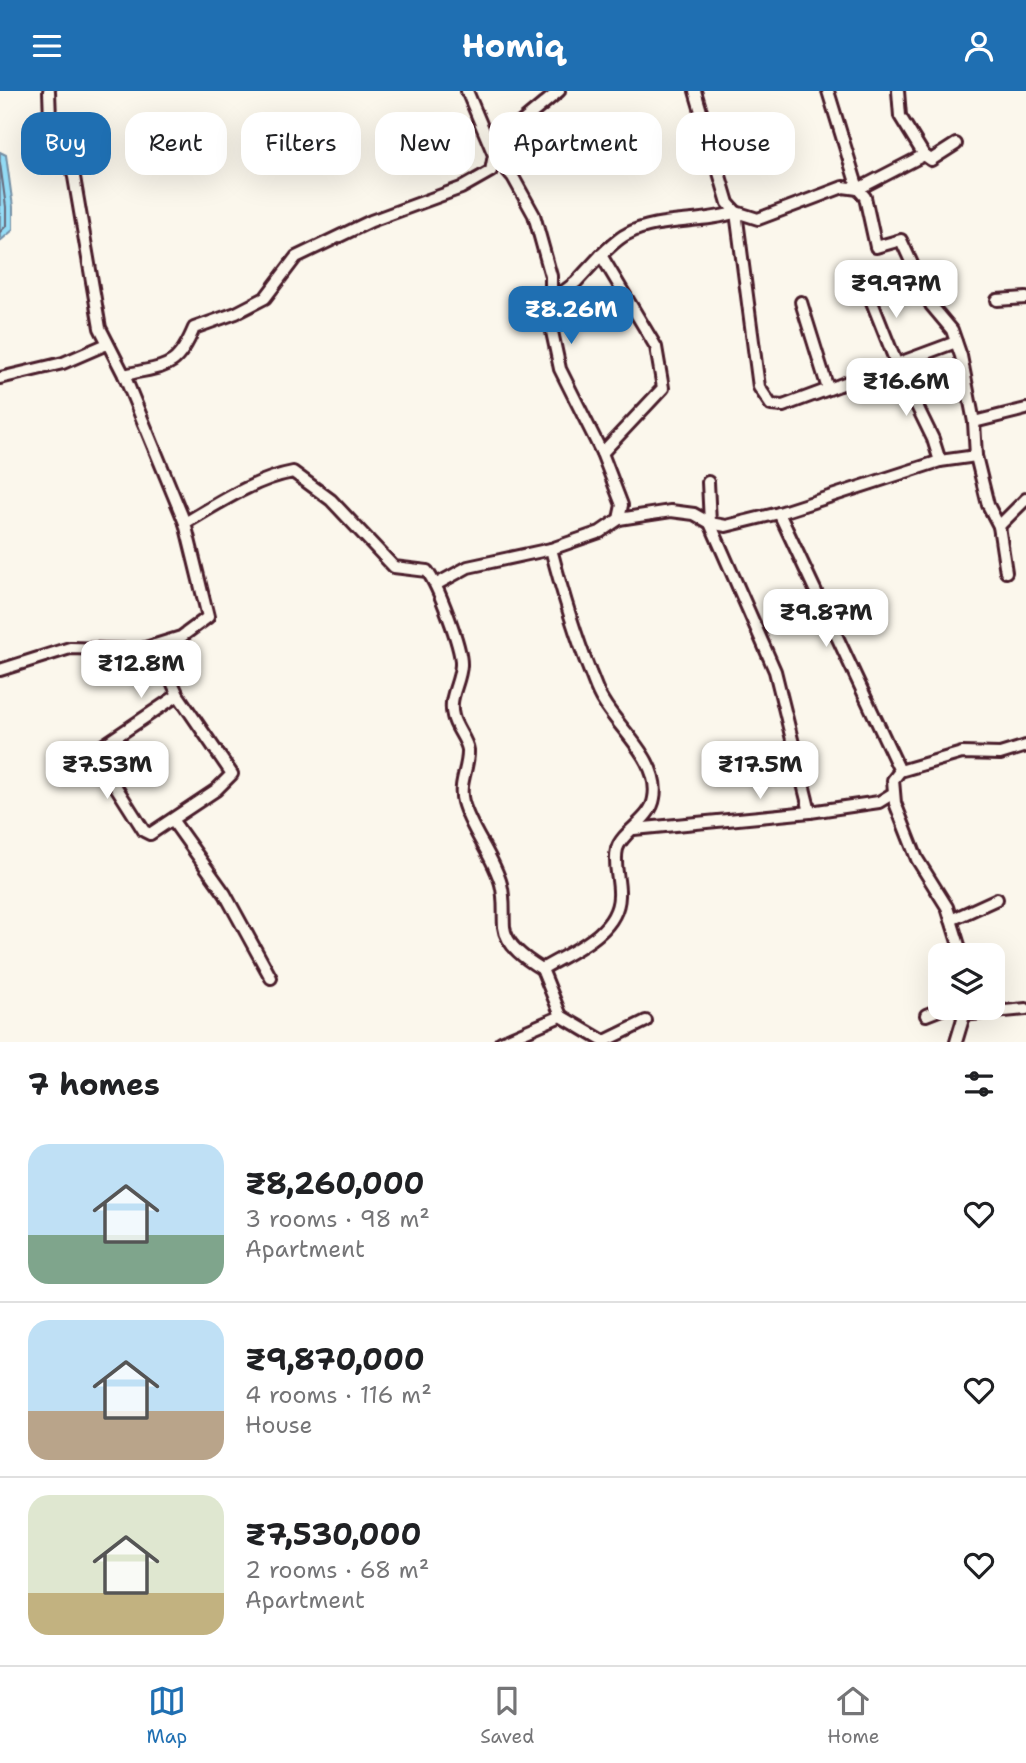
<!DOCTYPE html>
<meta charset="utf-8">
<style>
body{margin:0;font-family:"Shantell Sans",sans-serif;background:#f6f6f6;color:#202124;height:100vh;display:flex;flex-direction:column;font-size:26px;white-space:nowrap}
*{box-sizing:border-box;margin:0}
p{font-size:23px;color:#757577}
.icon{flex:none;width:38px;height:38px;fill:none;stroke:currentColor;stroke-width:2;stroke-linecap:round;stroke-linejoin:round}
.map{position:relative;height:951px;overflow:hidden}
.panel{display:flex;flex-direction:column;background:#fff;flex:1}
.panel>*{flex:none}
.hud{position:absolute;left:21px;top:21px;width:985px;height:63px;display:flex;gap:14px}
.tools{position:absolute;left:928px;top:852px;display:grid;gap:14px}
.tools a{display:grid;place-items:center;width:77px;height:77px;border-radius:14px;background:#fff;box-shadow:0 7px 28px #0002;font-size:35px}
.price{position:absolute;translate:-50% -60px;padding:0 16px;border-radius:14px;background:#fff;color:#222;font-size:23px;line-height:46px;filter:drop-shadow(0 2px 4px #0008)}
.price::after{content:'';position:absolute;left:50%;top:42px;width:21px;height:16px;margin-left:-10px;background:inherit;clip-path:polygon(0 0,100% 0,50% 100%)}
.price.selected{background:#1f6fb2;color:#fff}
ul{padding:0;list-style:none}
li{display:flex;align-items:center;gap:21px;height:175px;padding:0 28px}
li+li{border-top:2px solid #e0e0e0}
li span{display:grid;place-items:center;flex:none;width:196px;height:140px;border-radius:21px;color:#555}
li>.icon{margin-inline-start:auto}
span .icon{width:84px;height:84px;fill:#fffc;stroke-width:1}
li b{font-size:30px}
h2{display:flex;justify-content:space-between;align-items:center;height:84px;padding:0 28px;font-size:30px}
.chip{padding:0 24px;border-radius:21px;background:#fff;box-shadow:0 7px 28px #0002;font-size:24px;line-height:63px}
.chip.selected{background:#1f6fb2;color:#fff}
header{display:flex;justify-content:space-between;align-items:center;height:91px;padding:0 28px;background:#1f6fb2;color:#fff;font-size:32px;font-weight:700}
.menu{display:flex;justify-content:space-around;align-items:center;height:98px;border-top:2px solid #e0e0e0;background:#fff;font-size:19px;color:#757577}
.menu a{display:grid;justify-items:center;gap:4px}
.menu .selected{color:#1f6fb2}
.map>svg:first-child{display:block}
</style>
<header><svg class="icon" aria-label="menu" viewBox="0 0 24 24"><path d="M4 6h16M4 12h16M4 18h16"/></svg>Homiq<svg class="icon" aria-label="person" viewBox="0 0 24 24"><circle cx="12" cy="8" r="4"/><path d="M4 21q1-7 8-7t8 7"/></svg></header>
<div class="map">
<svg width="1026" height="951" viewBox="0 0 1026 951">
<rect width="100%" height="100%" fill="#fbf7ec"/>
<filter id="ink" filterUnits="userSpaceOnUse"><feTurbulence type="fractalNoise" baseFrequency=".0143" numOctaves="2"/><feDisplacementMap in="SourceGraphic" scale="14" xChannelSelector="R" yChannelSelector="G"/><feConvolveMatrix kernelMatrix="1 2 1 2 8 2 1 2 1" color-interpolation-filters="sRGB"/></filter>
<g filter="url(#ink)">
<polygon fill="#94dcf6" stroke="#7690a5" stroke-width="2" points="0,61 6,64 13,116 13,139 0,150"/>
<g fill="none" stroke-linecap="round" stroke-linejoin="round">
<polyline stroke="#686b7c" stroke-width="2" points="0,72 6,116 6,135 0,141"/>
<g stroke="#4a1f2b" stroke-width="16">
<g id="minor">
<path d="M49,0L50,28L68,62L74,86L100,237L124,284C166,274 176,280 194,237L236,222L265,207L296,166L371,130L461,97L491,80L494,64L467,0"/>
<polyline points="695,0 728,112 736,121 758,128 843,96 858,98 865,106 876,156 901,149 931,214 952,239 961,265 974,331 1026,318"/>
<polyline points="828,0 858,98 924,64 900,25 898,0"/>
<polyline points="924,64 931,69 956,53"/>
<path d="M601,164C609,157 618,147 627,143C658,126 703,133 736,121L759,296L771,314L783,315L956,251"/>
<polyline points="866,196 897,274 933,348 940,370"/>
<polyline points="997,209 1026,207"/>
<polyline points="551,210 576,191 601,164 656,256 663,297 602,362"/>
<polyline points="801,211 828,298"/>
<polyline points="124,284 185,432"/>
<polyline points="0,287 63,272 107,253"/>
<polyline points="974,331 976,365 988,414 999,435 1006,481"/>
<polyline points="708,391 710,432 775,580 810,721"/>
<polyline points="779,422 900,680"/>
<polyline points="619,428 671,420 694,423 710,432 726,435 779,422 940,370 976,365"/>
<polyline points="999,435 1026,408"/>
<polyline points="551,458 600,441 619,428 622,414 602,362 560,278 551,236 551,185 534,124 513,86 494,64 500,49 559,0"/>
<polyline points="155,554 178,604 232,683 216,699 150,743 144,740 97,666 98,658 178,604"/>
<path d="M0,579L70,557L139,559L181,546L208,526L185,432C219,412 255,388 293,381L331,409L394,476L427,480C438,494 462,557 461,574C460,593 448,606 453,625C455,636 467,649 468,659C469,677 458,692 463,711C471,740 493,764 501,793C505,808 503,821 504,836C506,855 527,869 542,878C570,861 618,843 619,805C620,789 613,774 617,758C622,740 651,729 654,707C661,671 619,638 603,610C597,601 594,590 590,581C574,541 562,500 551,458L468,476L437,493"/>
<polyline points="173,730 225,803 271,887"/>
<polyline points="634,738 810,721 879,711 892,703"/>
<polyline points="951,829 997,808"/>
<polyline points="962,864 947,816 917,768 895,712 893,689 900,680 962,662 1000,663 1026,655"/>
<polyline points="926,924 944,917"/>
<polyline points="962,924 1026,918"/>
<polyline points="561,925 605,951"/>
<polyline points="605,950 646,930"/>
<polyline points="501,951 561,925 542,878"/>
<polyline points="956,951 965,921"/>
</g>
</g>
<use href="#minor" stroke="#fbf7ec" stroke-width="10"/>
</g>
</g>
</svg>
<div class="tools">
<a><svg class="icon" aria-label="layers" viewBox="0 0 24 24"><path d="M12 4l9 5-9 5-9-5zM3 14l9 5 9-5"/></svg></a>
</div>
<b class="price" style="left:896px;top:229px">₹9.97M</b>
<b class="price selected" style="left:571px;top:255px">₹8.26M</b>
<b class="price" style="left:906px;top:327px">₹16.6M</b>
<b class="price" style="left:826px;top:558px">₹9.87M</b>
<b class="price" style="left:141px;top:609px">₹12.8M</b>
<b class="price" style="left:107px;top:710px">₹7.53M</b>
<b class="price" style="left:760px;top:710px">₹17.5M</b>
<div class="hud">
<a class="chip selected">Buy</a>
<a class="chip">Rent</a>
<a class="chip">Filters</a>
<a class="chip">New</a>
<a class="chip">Apartment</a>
<a class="chip">House</a>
</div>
</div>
<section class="panel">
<h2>7 homes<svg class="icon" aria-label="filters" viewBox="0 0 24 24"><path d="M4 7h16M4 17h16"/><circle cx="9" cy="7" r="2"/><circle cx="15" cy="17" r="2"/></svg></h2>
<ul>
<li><span style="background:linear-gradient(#bfe0f5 65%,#7fa58c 0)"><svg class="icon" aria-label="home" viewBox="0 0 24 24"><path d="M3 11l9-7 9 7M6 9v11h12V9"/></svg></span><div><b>₹8,260,000</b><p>3 rooms · 98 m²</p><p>Apartment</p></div><svg class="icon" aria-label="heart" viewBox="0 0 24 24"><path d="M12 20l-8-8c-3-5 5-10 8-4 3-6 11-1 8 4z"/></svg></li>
<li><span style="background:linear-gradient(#bfe0f5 65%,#b9a48a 0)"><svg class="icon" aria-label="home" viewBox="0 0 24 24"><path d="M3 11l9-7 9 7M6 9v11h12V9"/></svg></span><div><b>₹9,870,000</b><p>4 rooms · 116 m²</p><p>House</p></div><svg class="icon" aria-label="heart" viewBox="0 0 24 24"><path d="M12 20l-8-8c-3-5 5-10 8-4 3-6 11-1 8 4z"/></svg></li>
<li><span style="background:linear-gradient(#dfe7d0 70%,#c2b280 0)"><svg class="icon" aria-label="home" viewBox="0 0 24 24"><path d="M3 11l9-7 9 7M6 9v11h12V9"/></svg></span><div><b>₹7,530,000</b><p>2 rooms · 68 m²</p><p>Apartment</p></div><svg class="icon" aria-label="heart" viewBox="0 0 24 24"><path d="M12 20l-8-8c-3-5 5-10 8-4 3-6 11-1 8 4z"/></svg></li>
</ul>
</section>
<nav class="menu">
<a class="selected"><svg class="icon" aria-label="map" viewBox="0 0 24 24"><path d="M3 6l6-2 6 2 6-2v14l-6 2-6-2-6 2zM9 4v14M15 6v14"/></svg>Map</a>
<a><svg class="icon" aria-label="saved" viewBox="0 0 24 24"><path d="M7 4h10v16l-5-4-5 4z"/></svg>Saved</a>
<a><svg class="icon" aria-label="home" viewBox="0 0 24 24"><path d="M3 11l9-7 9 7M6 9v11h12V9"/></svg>Home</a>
</nav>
